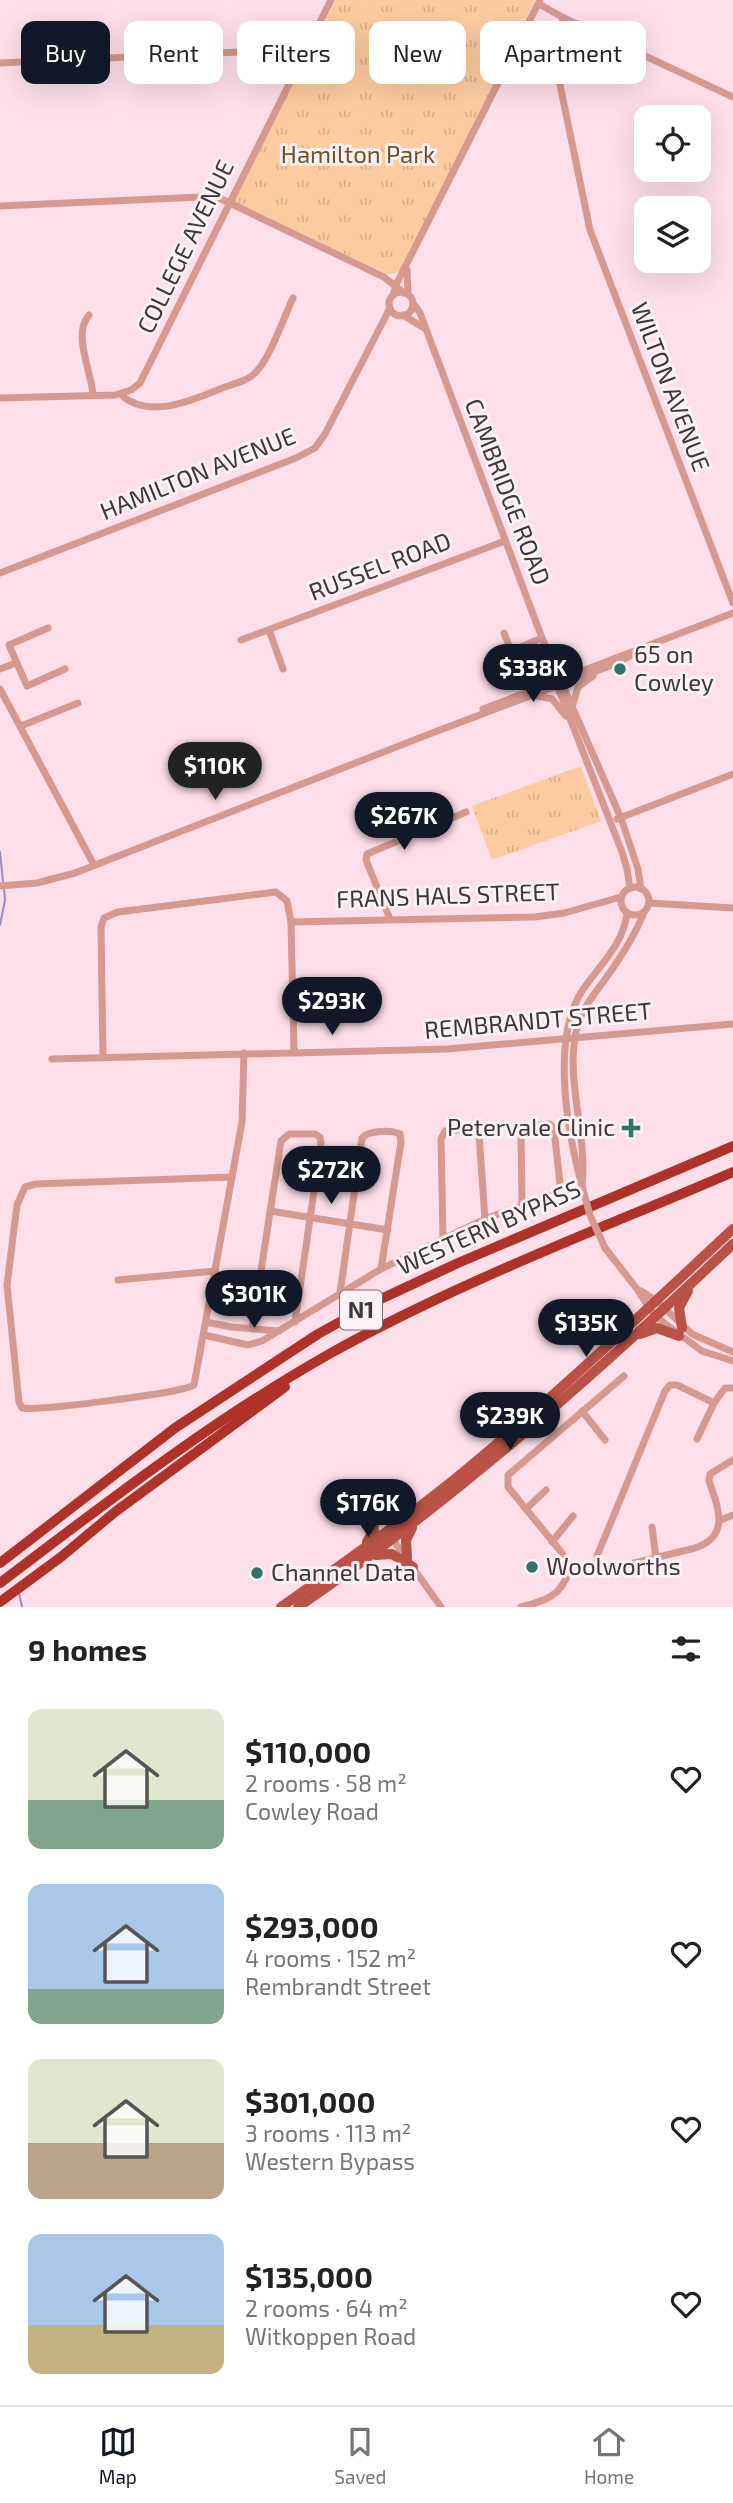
<!DOCTYPE html>
<meta charset="utf-8">
<style>
body{margin:0;font-family:"Exo 2",sans-serif;background:#f6f6f6;color:#222;height:100vh;display:flex;flex-direction:column;font-size:26px;white-space:nowrap}
*{box-sizing:border-box;margin:0}
p{font-size:23px;color:#767676}
.icon{flex:none;width:38px;height:38px;fill:none;stroke:currentColor;stroke-width:2;stroke-linecap:round;stroke-linejoin:round}
.map{position:relative;height:1607px;overflow:hidden}
.panel{display:flex;flex-direction:column;background:#fff;flex:1}
.panel>*{flex:none}
.guide{position:absolute;left:21px;top:21px;width:691px;height:63px;display:flex;gap:14px}
.controls{position:absolute;left:634px;top:105px;display:grid;gap:14px}
.controls a{display:grid;place-items:center;width:77px;height:77px;border-radius:14px;background:#fff;box-shadow:0 7px 28px #0002;font-size:35px}
.price{position:absolute;translate:-50% -60px;padding:0 16px;border-radius:24px;background:#111827;color:#fff;font-size:23px;line-height:46px;filter:drop-shadow(0 2px 4px #0008)}
.price::after{content:'';position:absolute;left:50%;top:42px;width:21px;height:16px;margin-left:-10px;background:inherit;clip-path:polygon(0 0,100% 0,50% 100%)}
.price.selected{background:#222;color:#fff}
ul{padding:0;list-style:none}
li{display:flex;align-items:center;gap:21px;height:175px;padding:0 28px}
li span{display:grid;place-items:center;flex:none;width:196px;height:140px;border-radius:14px;color:#555}
li>.icon{margin-inline-start:auto}
span .icon{width:84px;height:84px;fill:#fffc;stroke-width:1}
li b{font-size:30px}
h2{display:flex;justify-content:space-between;align-items:center;height:84px;padding:0 28px;font-size:30px}
.chip{padding:0 24px;border-radius:14px;background:#fff;box-shadow:0 7px 28px #0002;font-size:24px;line-height:63px}
.chip.selected{background:#111827;color:#fff}
.menu{display:flex;justify-content:space-around;align-items:center;height:98px;border-top:2px solid #e0e0e0;background:#fff;font-size:19px;color:#767676}
.menu a{display:grid;justify-items:center;gap:4px}
.menu .selected{color:#111827}
.map>svg:first-child{display:block}
</style>
<div class="map">
<svg width="733" height="1607" viewBox="0 0 733 1607">
<defs>
<pattern id="grass-tufts" width="24" height="20" patternUnits="userSpaceOnUse" patternTransform="scale(1.75)"><rect width="24" height="20" fill="#fccca0"/><path d="M3 7l-1-3M5 7V3M7 7l1-3M15 17l-1-3M17 17v-4M19 17l1-3" fill="none" stroke="#d9b08b"/></pattern>
</defs>
<rect width="100%" height="100%" fill="#fddee9"/>
<g fill="url(#grass-tufts)">
<polygon points="336,0 535,0 404,267 394,274 388,274 231,202"/>
<polygon points="581,766 601,821 492,860 472,806"/>
</g>
<g fill="none" stroke-linecap="round" stroke-linejoin="round">
<g stroke="#948ec3" stroke-width="2">
<polyline points="0,852 3,882"/>
<polyline points="0,925 5,900 4,888"/>
<polyline points="19,1593 22,1607"/>
</g>
<g stroke="#d59990" stroke-width="7">
<polyline points="539,4 564,18 733,97"/>
<polyline points="564,18 555,38 553,51 590,230 733,603"/>
<polyline points="0,63 282,50 305,52"/>
<polyline points="0,206 201,197 219,198 384,277 404,293"/>
<polyline points="407,270 408,294"/>
<circle cx="401" cy="304" r="12"/>
<polyline points="393,295 397,283 540,0"/>
<polyline points="413,303 420,313 542,638 621,818 638,869 641,889"/>
<path d="M89,315C72,334 92,373 93,395"/>
<polyline points="403,315 424,328"/>
<path d="M120,394C148,420 191,401 222,388C233,384 248,381 256,372C270,358 284,317 293,298"/>
<polyline points="0,398 115,395 131,390 140,383 331,0"/>
<polyline points="0,573 296,458 315,448 325,434 390,308"/>
<polyline points="48,628 9,645 27,686 65,669"/>
<polyline points="269,630 283,669"/>
<polyline points="504,633 516,663"/>
<polyline points="241,640 505,541"/>
<polyline points="511,651 542,638"/>
<polyline points="0,669 16,663"/>
<polyline points="557,685 622,852 627,869 630,888"/>
<polyline points="0,689 94,865"/>
<polyline points="537,696 552,699 566,716"/>
<polyline points="573,704 578,687 593,676"/>
<polyline points="483,709 733,613"/>
<polyline points="21,726 78,703"/>
<polyline points="617,819 733,774"/>
<polyline points="0,886 37,883 75,873 432,733 615,664 653,644"/>
<circle cx="635" cy="901" r="14"/>
<polyline points="649,903 733,908"/>
<polyline points="390,919 366,860 367,854 466,812"/>
<polyline points="291,922 535,917 564,913 621,897"/>
<polyline points="103,1057 101,927 104,918 118,912 276,892 287,901 291,922 294,1051"/>
<polyline points="52,1059 447,1049 733,1024"/>
<path d="M232,1177L36,1184L25,1187L17,1205L7,1285L19,1402L22,1408C38,1411 182,1393 194,1385L242,1122L244,1053"/>
<path d="M582,1185C588,1134 563,1075 578,1024C583,1007 596,992 606,978C621,957 635,936 644,912"/>
<path d="M583,1190C568,1135 550,1041 582,991C598,967 624,944 627,913"/>
<polyline points="270,1211 388,1230"/>
<polyline points="443,1239 441,1139 445,1131 471,1129 479,1134 485,1219"/>
<polyline points="605,1248 637,1289 649,1308 664,1323 702,1351 733,1361"/>
<polyline points="118,1280 215,1271"/>
<polyline points="641,1291 657,1301 692,1334 733,1352"/>
<path d="M340,1293L362,1138C369,1130 391,1130 400,1134L401,1142L381,1269"/>
<polyline points="206,1322 231,1327 279,1331"/>
<polyline points="252,1329 281,1141 289,1134 315,1134 320,1137 321,1143 295,1322"/>
<polyline points="204,1335 248,1345 262,1341 381,1269 485,1219 557,1193 560,1183 554,1130 550,1124 527,1126 521,1130 522,1206"/>
<path d="M733,1388H725L714,1403L677,1385H670L665,1391L597,1556L598,1564L610,1569L695,1548C731,1536 718,1507 709,1481L710,1474L733,1460"/>
<polyline points="582,1411 605,1440"/>
<polyline points="697,1439 714,1403"/>
<polyline points="526,1509 546,1490"/>
<polyline points="721,1520 733,1515"/>
<polyline points="652,1527 656,1558"/>
<polyline points="391,1537 441,1607"/>
<polyline points="552,1542 573,1516"/>
<path d="M521,1607C545,1601 562,1596 569,1570L562,1553L508,1487V1475L624,1376"/>
</g>
<g stroke="#ba5245" stroke-width="10">
<polyline points="682,1328 679,1308 688,1291"/>
<polyline points="640,1334 657,1328 679,1336"/>
<polyline points="369,1506 388,1517 405,1514"/>
<polyline points="367,1542 374,1530 372,1511"/>
<polyline points="376,1555 392,1554 413,1567"/>
<polyline points="407,1558 406,1540 412,1528"/>
<path d="M281,1607C346,1562 412,1515 473,1464C563,1389 647,1309 733,1229"/>
<path d="M298,1607C454,1500 596,1374 733,1244"/>
</g>
<g stroke="#ae3227" stroke-width="10">
<polyline points="0,1563 175,1428 318,1334 383,1298 458,1263 733,1146"/>
<path d="M0,1583C107,1502 214,1419 331,1353C459,1282 598,1230 733,1172"/>
<polyline points="0,1602 61,1557 115,1512 285,1387"/>
</g>
<polyline stroke="#d59990" stroke-width="7" points="583,1190 590,1215 605,1248"/>
</g>
<g fill="#2f7469" stroke="#faf2f5" stroke-width="2.5">
<circle cx="620" cy="669" r="7"/>
<path d="M627.5 1117.5h7v7h7v7h-7v7h-7v-7h-7v-7h7z"/>
<circle cx="532" cy="1567" r="7"/>
<circle cx="257" cy="1573" r="7"/>
</g>
<g text-anchor="middle" stroke-width="6" stroke-linejoin="round" paint-order="stroke">
<rect fill="#faf2f5" stroke="#7a6d71" stroke-width="2" x="340" y="1290.5" width="42" height="39" rx="5"/>
<g font-size="23" font-weight="bold" fill="#433439">
<text x="361" y="1318">N1</text>
</g>
<g font-size="24" fill="#774e24" stroke="#faf2f5">
<text x="358" y="163">Hamilton Park</text>
</g>
<g font-size="24" fill="#433439" stroke="#faf2f5">
<text transform="translate(186 247) rotate(-64)" y="8">COLLEGE AVENUE</text>
<text transform="translate(670 387) rotate(69)" y="8">WILTON AVENUE</text>
<text transform="translate(198 474) rotate(-22)" y="8">HAMILTON AVENUE</text>
<text transform="translate(507 492) rotate(69)" y="8">CAMBRIDGE ROAD</text>
<text transform="translate(380 567) rotate(-21)" y="8">RUSSEL ROAD</text>
<text transform="translate(448 896) rotate(-2)" y="8">FRANS HALS STREET</text>
<text transform="translate(538 1021) rotate(-5)" y="8">REMBRANDT STREET</text>
<text transform="translate(489 1228) rotate(-24)" y="8">WESTERN BYPASS</text>
</g>
<g font-size="24" fill="#433439" stroke="#faf2f5" text-anchor="start">
<text x="634" y="663">65 on<tspan x="634" dy="28">Cowley</tspan></text>
<text x="615" y="1136" text-anchor="end">Petervale Clinic</text>
<text x="546" y="1575">Woolworths</text>
<text x="271" y="1581">Channel Data</text>
</g>
</g>
</svg>
<div class="controls">
<a><svg class="icon" aria-label="locate" viewBox="0 0 24 24"><circle cx="12" cy="12" r="6"/><path d="M12 2v4M12 18v4M2 12h4M18 12h4"/></svg></a>
<a><svg class="icon" aria-label="layers" viewBox="0 0 24 24"><path d="M12 4l9 5-9 5-9-5zM3 14l9 5 9-5"/></svg></a>
</div>
<b class="price" style="left:533px;top:704px">$338K</b>
<b class="price selected" style="left:215px;top:802px">$110K</b>
<b class="price" style="left:404px;top:852px">$267K</b>
<b class="price" style="left:332px;top:1037px">$293K</b>
<b class="price" style="left:331px;top:1206px">$272K</b>
<b class="price" style="left:254px;top:1330px">$301K</b>
<b class="price" style="left:586px;top:1359px">$135K</b>
<b class="price" style="left:510px;top:1452px">$239K</b>
<b class="price" style="left:368px;top:1539px">$176K</b>
<div class="guide">
<a class="chip selected">Buy</a>
<a class="chip">Rent</a>
<a class="chip">Filters</a>
<a class="chip">New</a>
<a class="chip">Apartment</a>
</div>
</div>
<section class="panel">
<h2>9 homes<svg class="icon" aria-label="filters" viewBox="0 0 24 24"><path d="M4 7h16M4 17h16"/><circle cx="9" cy="7" r="2"/><circle cx="15" cy="17" r="2"/></svg></h2>
<ul>
<li><span style="background:linear-gradient(#dfe7d0 65%,#7fa58c 0)"><svg class="icon" aria-label="home" viewBox="0 0 24 24"><path d="M3 11l9-7 9 7M6 9v11h12V9"/></svg></span><div><b>$110,000</b><p>2 rooms · 58 m²</p><p>Cowley Road</p></div><svg class="icon" aria-label="heart" viewBox="0 0 24 24"><path d="M12 20l-8-8c-3-5 5-10 8-4 3-6 11-1 8 4z"/></svg></li>
<li><span style="background:linear-gradient(#a9c7e8 75%,#7fa58c 0)"><svg class="icon" aria-label="home" viewBox="0 0 24 24"><path d="M3 11l9-7 9 7M6 9v11h12V9"/></svg></span><div><b>$293,000</b><p>4 rooms · 152 m²</p><p>Rembrandt Street</p></div><svg class="icon" aria-label="heart" viewBox="0 0 24 24"><path d="M12 20l-8-8c-3-5 5-10 8-4 3-6 11-1 8 4z"/></svg></li>
<li><span style="background:linear-gradient(#dfe7d0 60%,#b9a48a 0)"><svg class="icon" aria-label="home" viewBox="0 0 24 24"><path d="M3 11l9-7 9 7M6 9v11h12V9"/></svg></span><div><b>$301,000</b><p>3 rooms · 113 m²</p><p>Western Bypass</p></div><svg class="icon" aria-label="heart" viewBox="0 0 24 24"><path d="M12 20l-8-8c-3-5 5-10 8-4 3-6 11-1 8 4z"/></svg></li>
<li><span style="background:linear-gradient(#a9c7e8 65%,#c2b280 0)"><svg class="icon" aria-label="home" viewBox="0 0 24 24"><path d="M3 11l9-7 9 7M6 9v11h12V9"/></svg></span><div><b>$135,000</b><p>2 rooms · 64 m²</p><p>Witkoppen Road</p></div><svg class="icon" aria-label="heart" viewBox="0 0 24 24"><path d="M12 20l-8-8c-3-5 5-10 8-4 3-6 11-1 8 4z"/></svg></li>
</ul>
</section>
<nav class="menu">
<a class="selected"><svg class="icon" aria-label="map" viewBox="0 0 24 24"><path d="M3 6l6-2 6 2 6-2v14l-6 2-6-2-6 2zM9 4v14M15 6v14"/></svg>Map</a>
<a><svg class="icon" aria-label="saved" viewBox="0 0 24 24"><path d="M7 4h10v16l-5-4-5 4z"/></svg>Saved</a>
<a><svg class="icon" aria-label="home" viewBox="0 0 24 24"><path d="M3 11l9-7 9 7M6 9v11h12V9"/></svg>Home</a>
</nav>
